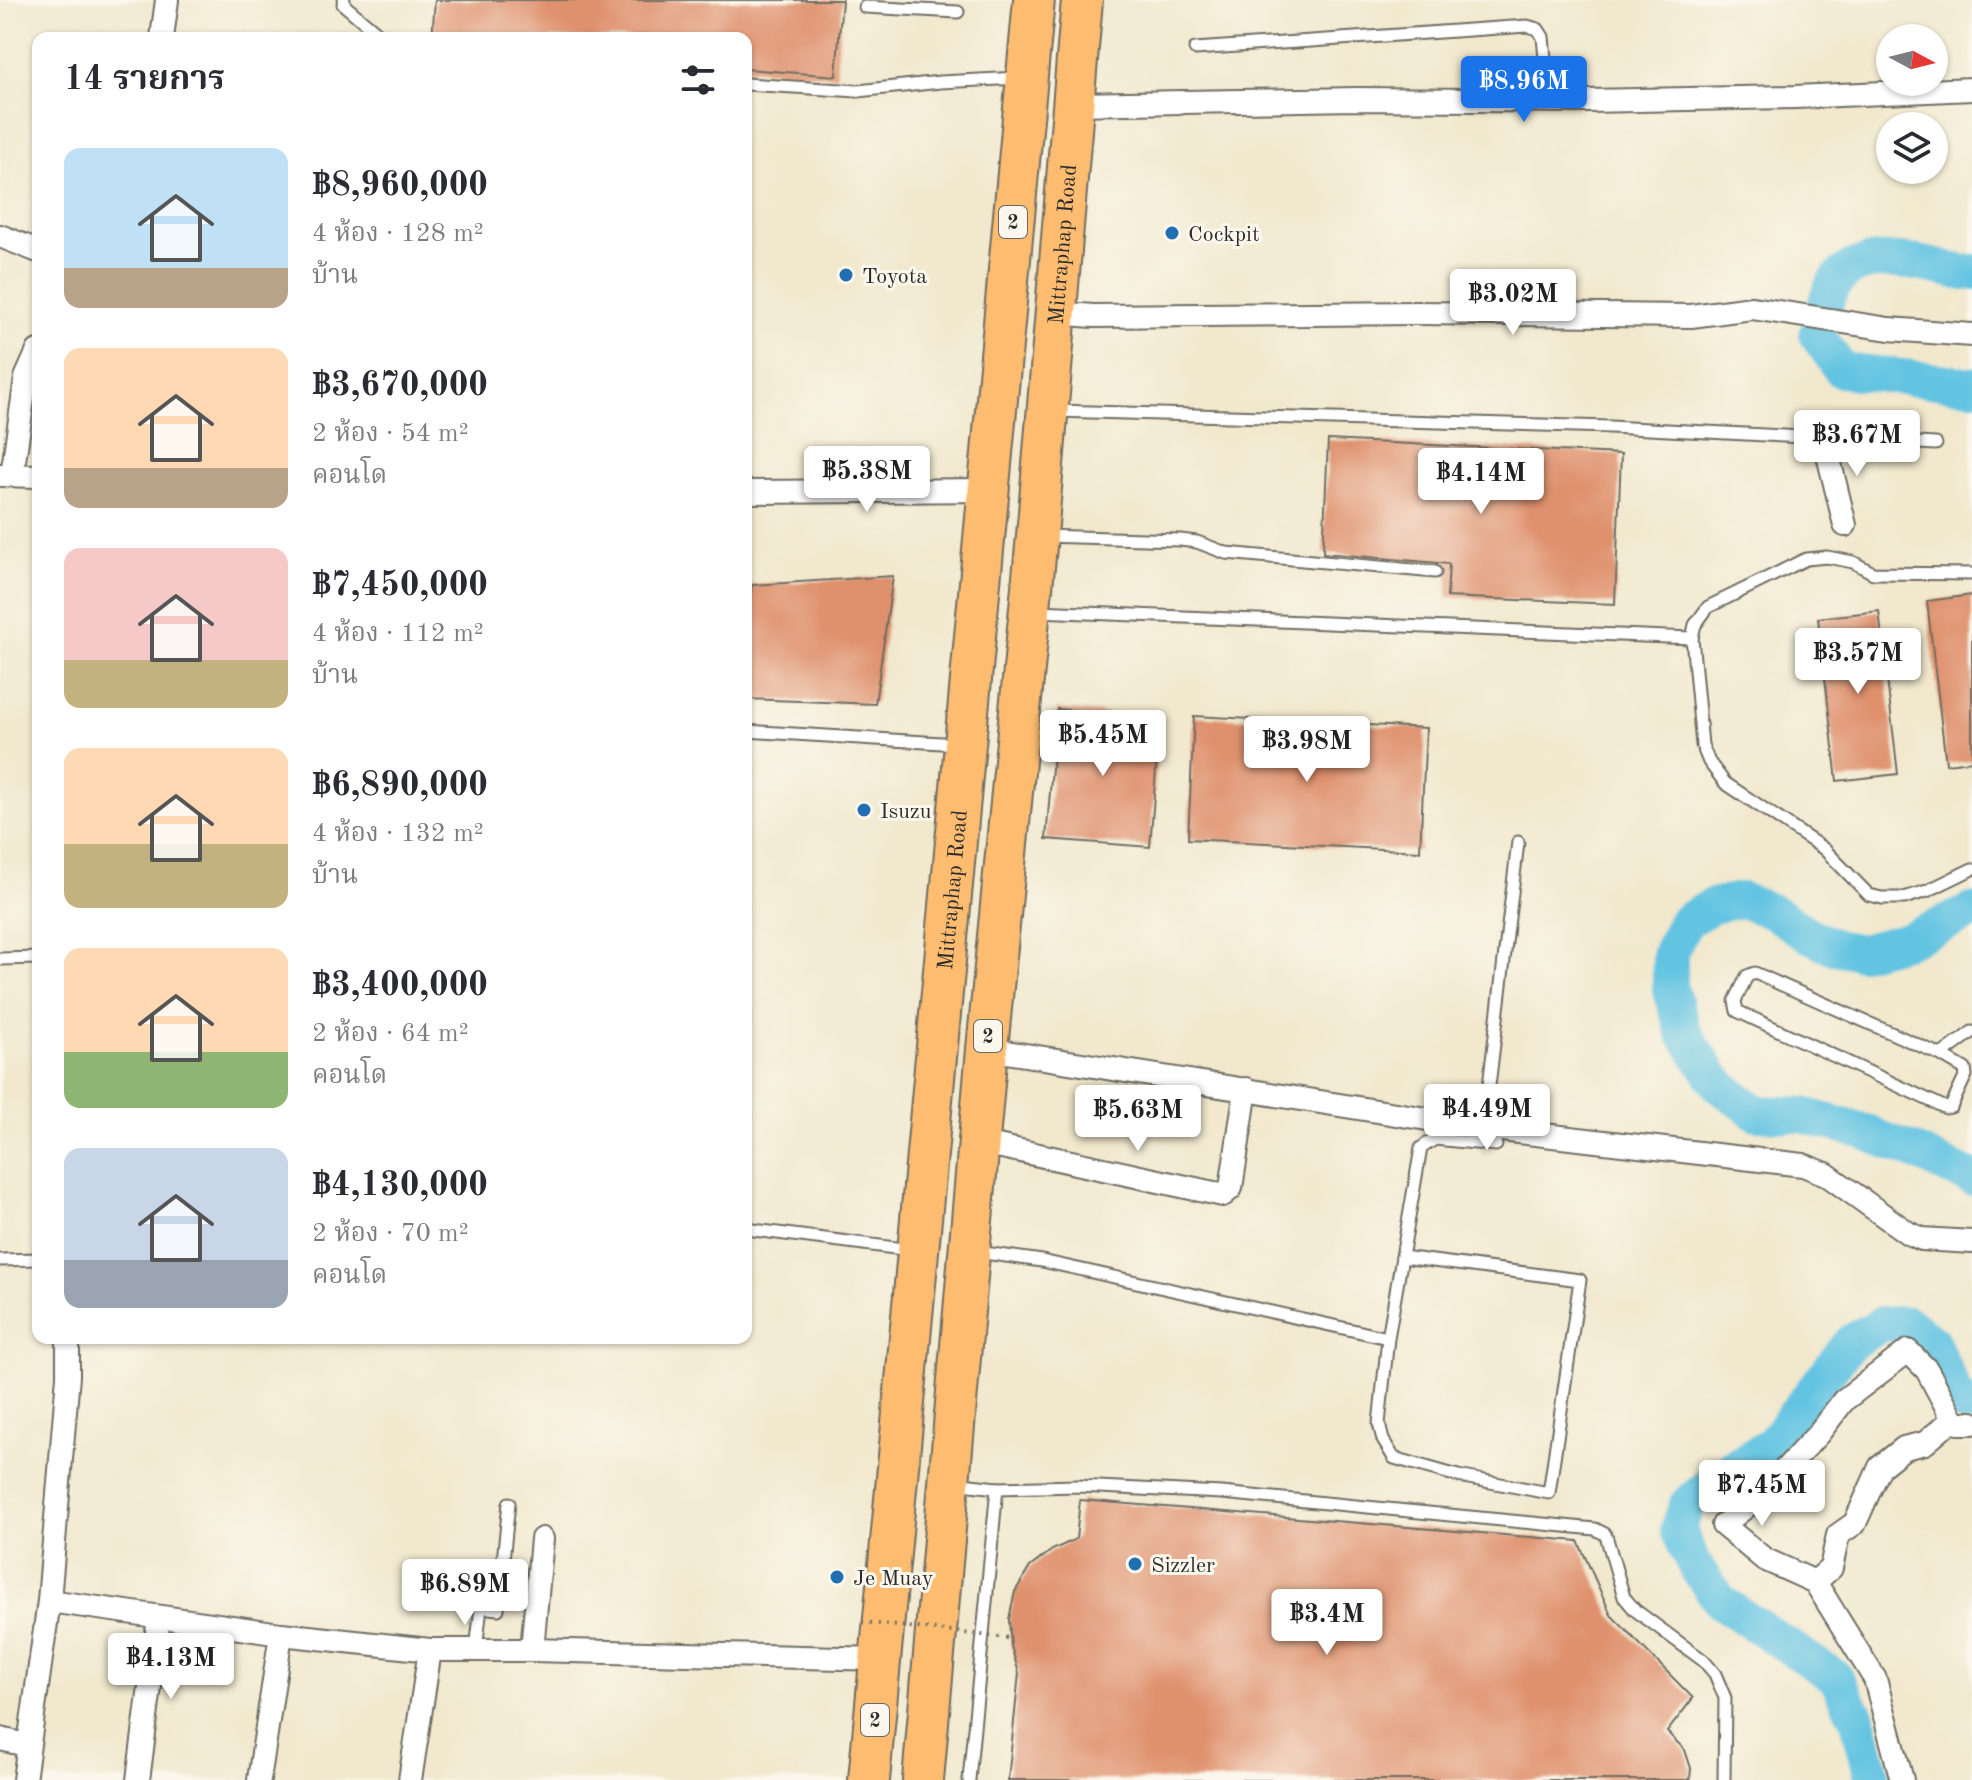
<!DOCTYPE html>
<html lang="th">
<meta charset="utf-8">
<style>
body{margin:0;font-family:"Old Standard TT","Noto Serif Thai",serif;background:#f7f7f7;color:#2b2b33;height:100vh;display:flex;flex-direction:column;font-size:30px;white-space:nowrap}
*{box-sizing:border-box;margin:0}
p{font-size:26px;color:#7c7c81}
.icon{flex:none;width:44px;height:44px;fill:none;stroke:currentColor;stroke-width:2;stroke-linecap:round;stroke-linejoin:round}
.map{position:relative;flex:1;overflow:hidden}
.details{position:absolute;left:32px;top:32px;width:720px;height:1312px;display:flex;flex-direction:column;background:#fff;border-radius:16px;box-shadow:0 2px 6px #0004}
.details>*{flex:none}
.needle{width:52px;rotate:97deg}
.buttons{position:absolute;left:1876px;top:24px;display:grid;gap:16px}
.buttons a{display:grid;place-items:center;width:72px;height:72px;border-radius:50%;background:#fff;box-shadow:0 2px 6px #0004;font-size:40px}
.price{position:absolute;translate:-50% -68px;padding:0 18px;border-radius:8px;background:#fff;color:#222;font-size:26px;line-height:52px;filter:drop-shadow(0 2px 4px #0008)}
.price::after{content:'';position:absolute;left:50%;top:48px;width:24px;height:18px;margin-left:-12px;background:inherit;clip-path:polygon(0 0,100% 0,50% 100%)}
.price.on{background:#1a73e8;color:#fff}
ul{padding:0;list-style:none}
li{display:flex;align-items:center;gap:24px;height:200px;padding:0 32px}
li span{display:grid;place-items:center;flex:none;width:224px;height:160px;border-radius:16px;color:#555}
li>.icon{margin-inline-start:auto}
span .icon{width:96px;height:96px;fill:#fffc;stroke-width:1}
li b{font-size:34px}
h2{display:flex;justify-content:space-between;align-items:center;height:96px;padding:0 32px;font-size:34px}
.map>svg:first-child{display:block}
</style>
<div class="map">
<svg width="1972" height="1780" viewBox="0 0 1972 1780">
<rect width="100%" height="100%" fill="#fbf7ec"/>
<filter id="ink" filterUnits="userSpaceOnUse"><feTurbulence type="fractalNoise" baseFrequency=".0125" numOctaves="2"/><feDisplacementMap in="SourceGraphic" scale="16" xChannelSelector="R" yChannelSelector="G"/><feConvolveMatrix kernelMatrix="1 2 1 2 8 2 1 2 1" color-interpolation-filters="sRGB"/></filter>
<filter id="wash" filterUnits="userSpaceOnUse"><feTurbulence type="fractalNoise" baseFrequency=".006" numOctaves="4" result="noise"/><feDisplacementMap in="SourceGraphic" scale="32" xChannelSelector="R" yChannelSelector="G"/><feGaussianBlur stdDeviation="1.8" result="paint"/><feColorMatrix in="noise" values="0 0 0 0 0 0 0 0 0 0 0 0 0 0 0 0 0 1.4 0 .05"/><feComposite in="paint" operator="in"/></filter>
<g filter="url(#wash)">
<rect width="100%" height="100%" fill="#f1e8cd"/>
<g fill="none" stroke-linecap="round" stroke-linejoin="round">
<g stroke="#64c4e2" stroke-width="36">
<path d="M1826,302C1844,240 1919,263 1964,273L1972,272"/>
<polyline points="1817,334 1841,370 1972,385"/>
<polyline points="1972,911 1908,940 1862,952 1834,947 1809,935 1773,912 1741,900 1712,906 1686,921 1670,952 1670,988 1684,1033 1718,1084 1757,1113 1803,1115 1859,1130 1913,1151 1972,1178"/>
<polyline points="1873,1780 1858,1720 1836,1678 1721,1602 1695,1566 1678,1530 1687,1504 1724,1473 1771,1445 1851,1342 1882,1324 1908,1324 1932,1342 1955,1394 1966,1405 1972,1405"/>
</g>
</g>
<g id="blocks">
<g fill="#df916d">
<polygon points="435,0 842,0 836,76 746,69 746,38 432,38"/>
<polygon points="1328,440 1621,454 1615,604 1447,597 1449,564 1323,553"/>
<polygon points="893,576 875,704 746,699 746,617 752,585"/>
<polygon points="1972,595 1972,761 1946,764 1927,601"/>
<polygon points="1879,611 1898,774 1837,781 1818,618"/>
<polygon points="1057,709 1160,718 1150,847 1046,839"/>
<polygon points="1194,716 1426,728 1420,851 1188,839"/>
<polygon points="1080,1500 1578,1541 1611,1615 1693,1698 1667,1732 1685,1750 1691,1768 1690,1780 1008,1780 1019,1673 1011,1646 1009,1619 1015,1592 1030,1567 1052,1550 1076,1539"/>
</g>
</g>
</g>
<g filter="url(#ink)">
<use href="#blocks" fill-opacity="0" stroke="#706d64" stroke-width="2"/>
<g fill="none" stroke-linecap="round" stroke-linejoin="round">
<g stroke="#706d64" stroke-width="15">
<g id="lane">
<polyline points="344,0 343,4 383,38"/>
<polyline points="865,7 958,12"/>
<polyline points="1195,49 1527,26 1538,29 1543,37 1549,101"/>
<polyline points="746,84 858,91 940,82 1019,78"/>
<polyline points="1056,411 1610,427 1936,444"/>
<polyline points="1042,536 1180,540 1197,542 1226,553 1435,572"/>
<polyline points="1972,574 1873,573 1853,562 1827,557 1806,559 1708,607 1695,625 1692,638 1702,745 1709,762 1725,783 1824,849 1869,895 1882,898 1904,898 1927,891 1972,869"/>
<polyline points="1037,611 1692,638"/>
<polyline points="746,731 958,744"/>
<polyline points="0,959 38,958"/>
<polyline points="1941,1055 1965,1069 1966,1075 1951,1107 1946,1108 1737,1011 1735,1001 1747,976 1755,973 1941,1055 1972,1032"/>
<polyline points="1484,1128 1518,842"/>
<polyline points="746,1229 911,1250"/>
<polyline points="977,1252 1042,1261 1388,1338 1402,1257 1580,1280 1549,1493 1458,1476 1394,1458 1383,1440 1379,1424 1388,1338"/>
<polyline points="1402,1257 1421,1148 1435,1139 1496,1145"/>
<polyline points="0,1260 38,1259"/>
<polyline points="954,1483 997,1488 1078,1486 1222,1493 1595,1529 1605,1534 1607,1539 1624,1597 1635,1610 1704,1661 1715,1674 1725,1698 1724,1780"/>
<polyline points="476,1650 481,1607 498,1609 509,1503"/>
<polyline points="969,1780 997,1488"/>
</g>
</g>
<g stroke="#706d64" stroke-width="26">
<g id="street">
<polyline points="162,38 167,0"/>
<polyline points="1072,104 1357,99 1587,101 1795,97 1972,89"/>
<polyline points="0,236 38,251"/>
<polyline points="1056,313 1093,316 1416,313 1691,316 1752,308 1889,329 1972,335"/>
<polyline points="1827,437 1828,455 1845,525"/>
<polyline points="0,475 38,476"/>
<polyline points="12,475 26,378 38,351"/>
<polyline points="746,492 988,490"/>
<polyline points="987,1049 1484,1128 1803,1165 1826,1174 1908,1233 1922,1239 1972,1242"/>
<polyline points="979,1142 1223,1195 1231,1188 1246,1089"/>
<polyline points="1815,1582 1831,1568 1838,1535 1855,1523 1880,1467 1904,1448 1925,1443 1953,1419"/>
<polyline points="49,1601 281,1634 430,1650 532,1650 880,1659"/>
<polyline points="532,1650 542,1539"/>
<polyline points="0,1739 27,1745"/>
<polyline points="24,1780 49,1601 68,1376 68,1338"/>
<polyline points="138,1780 159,1617"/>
<polyline points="259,1780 281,1634"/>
<polyline points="410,1780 430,1650"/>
<polyline points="1902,1780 1875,1679 1815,1582 1764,1559 1723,1525 1762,1494 1818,1434 1844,1400 1908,1351 1927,1370 1953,1419 1958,1423 1972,1423"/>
</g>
</g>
<g stroke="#706d64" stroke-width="44">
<g id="highway">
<path id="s1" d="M869,1780L1034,0"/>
<path id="s2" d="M923,1780L987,1049L1037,536L1082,0"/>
</g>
</g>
<use href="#lane" stroke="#fff" stroke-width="11"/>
<use href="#street" stroke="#fff" stroke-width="22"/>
<use href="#highway" stroke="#fdbc70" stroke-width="40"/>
<polyline stroke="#706d64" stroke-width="4" stroke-dasharray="2 6" stroke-linecap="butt" points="862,1622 1010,1638"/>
</g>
</g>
<g fill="#1f6fb2" stroke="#fbf7ec" stroke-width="3">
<circle cx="1172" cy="233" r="8"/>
<circle cx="846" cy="275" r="8"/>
<circle cx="864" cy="810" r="8"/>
<circle cx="1135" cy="1564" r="8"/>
<circle cx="837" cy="1577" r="8"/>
</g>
<g text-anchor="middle" stroke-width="6" stroke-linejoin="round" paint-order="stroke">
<g fill="#fbf7ec" stroke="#696865" stroke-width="2">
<rect x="999" y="206" width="28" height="32" rx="6"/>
<rect x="974" y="1020" width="28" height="32" rx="6"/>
<rect x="861" y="1704" width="28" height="32" rx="6"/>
</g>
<g font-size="20" font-weight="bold" fill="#2b2b2b">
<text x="1013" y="229">2</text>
<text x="988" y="1043">2</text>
<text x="875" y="1727">2</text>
</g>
<g font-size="22" fill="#2b2b2b" stroke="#fbf7ec" text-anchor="start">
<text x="1188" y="241">Cockpit</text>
<text x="862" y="283">Toyota</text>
<text x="880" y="818">Isuzu</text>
<text x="1151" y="1572">Sizzler</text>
<text x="853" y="1585">Je Muay</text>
</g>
<g font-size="22" fill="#2b2b2b" stroke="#fbf7ec">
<text dy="8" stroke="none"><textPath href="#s2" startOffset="1542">Mittraphap Road</textPath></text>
<text dy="8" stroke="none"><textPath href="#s1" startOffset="894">Mittraphap Road</textPath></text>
</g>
</g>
</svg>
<div class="buttons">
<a><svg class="needle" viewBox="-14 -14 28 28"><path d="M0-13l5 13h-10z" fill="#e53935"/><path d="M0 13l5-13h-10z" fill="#7c7c81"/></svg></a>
<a><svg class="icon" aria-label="layers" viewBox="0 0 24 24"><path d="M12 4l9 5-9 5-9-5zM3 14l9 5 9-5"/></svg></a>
</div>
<b class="price on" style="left:1524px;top:124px">฿8.96M</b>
<b class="price" style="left:1513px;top:337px">฿3.02M</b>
<b class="price" style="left:1857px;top:478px">฿3.67M</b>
<b class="price" style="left:867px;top:514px">฿5.38M</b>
<b class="price" style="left:1481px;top:516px">฿4.14M</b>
<b class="price" style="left:1858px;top:696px">฿3.57M</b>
<b class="price" style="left:1103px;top:778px">฿5.45M</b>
<b class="price" style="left:1307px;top:784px">฿3.98M</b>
<b class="price" style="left:1487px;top:1152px">฿4.49M</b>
<b class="price" style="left:1138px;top:1153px">฿5.63M</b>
<b class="price" style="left:1762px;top:1528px">฿7.45M</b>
<b class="price" style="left:465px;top:1627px">฿6.89M</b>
<b class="price" style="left:1327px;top:1657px">฿3.4M</b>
<b class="price" style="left:171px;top:1701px">฿4.13M</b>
<section class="details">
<h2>14 รายการ<svg class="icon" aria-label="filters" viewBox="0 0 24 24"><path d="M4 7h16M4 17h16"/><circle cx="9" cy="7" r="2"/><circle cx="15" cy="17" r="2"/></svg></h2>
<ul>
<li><span style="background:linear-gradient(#bfe0f5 75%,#b9a48a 0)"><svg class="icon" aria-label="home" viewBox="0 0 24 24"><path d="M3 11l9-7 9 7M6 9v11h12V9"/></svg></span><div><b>฿8,960,000</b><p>4 ห้อง · 128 m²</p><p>บ้าน</p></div></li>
<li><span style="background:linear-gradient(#ffd9b3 75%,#b9a48a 0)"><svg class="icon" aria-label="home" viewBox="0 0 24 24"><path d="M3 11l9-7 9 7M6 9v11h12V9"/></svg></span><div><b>฿3,670,000</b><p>2 ห้อง · 54 m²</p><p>คอนโด</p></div></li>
<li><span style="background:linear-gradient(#f6c9c9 70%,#c2b280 0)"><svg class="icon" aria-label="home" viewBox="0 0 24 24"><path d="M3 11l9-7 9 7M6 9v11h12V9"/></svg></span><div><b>฿7,450,000</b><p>4 ห้อง · 112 m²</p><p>บ้าน</p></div></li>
<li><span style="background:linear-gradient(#ffd9b3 60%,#c2b280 0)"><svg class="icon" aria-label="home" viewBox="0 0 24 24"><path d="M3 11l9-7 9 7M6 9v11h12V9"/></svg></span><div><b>฿6,890,000</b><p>4 ห้อง · 132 m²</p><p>บ้าน</p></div></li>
<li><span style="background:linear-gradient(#ffd9b3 65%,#8fb573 0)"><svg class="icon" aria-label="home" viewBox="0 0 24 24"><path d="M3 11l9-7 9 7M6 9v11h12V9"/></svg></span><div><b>฿3,400,000</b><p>2 ห้อง · 64 m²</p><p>คอนโด</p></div></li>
<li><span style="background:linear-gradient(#c9d6e8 70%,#9aa5b1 0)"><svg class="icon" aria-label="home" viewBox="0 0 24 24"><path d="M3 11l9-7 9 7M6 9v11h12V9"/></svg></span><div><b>฿4,130,000</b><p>2 ห้อง · 70 m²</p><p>คอนโด</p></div></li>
</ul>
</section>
</div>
